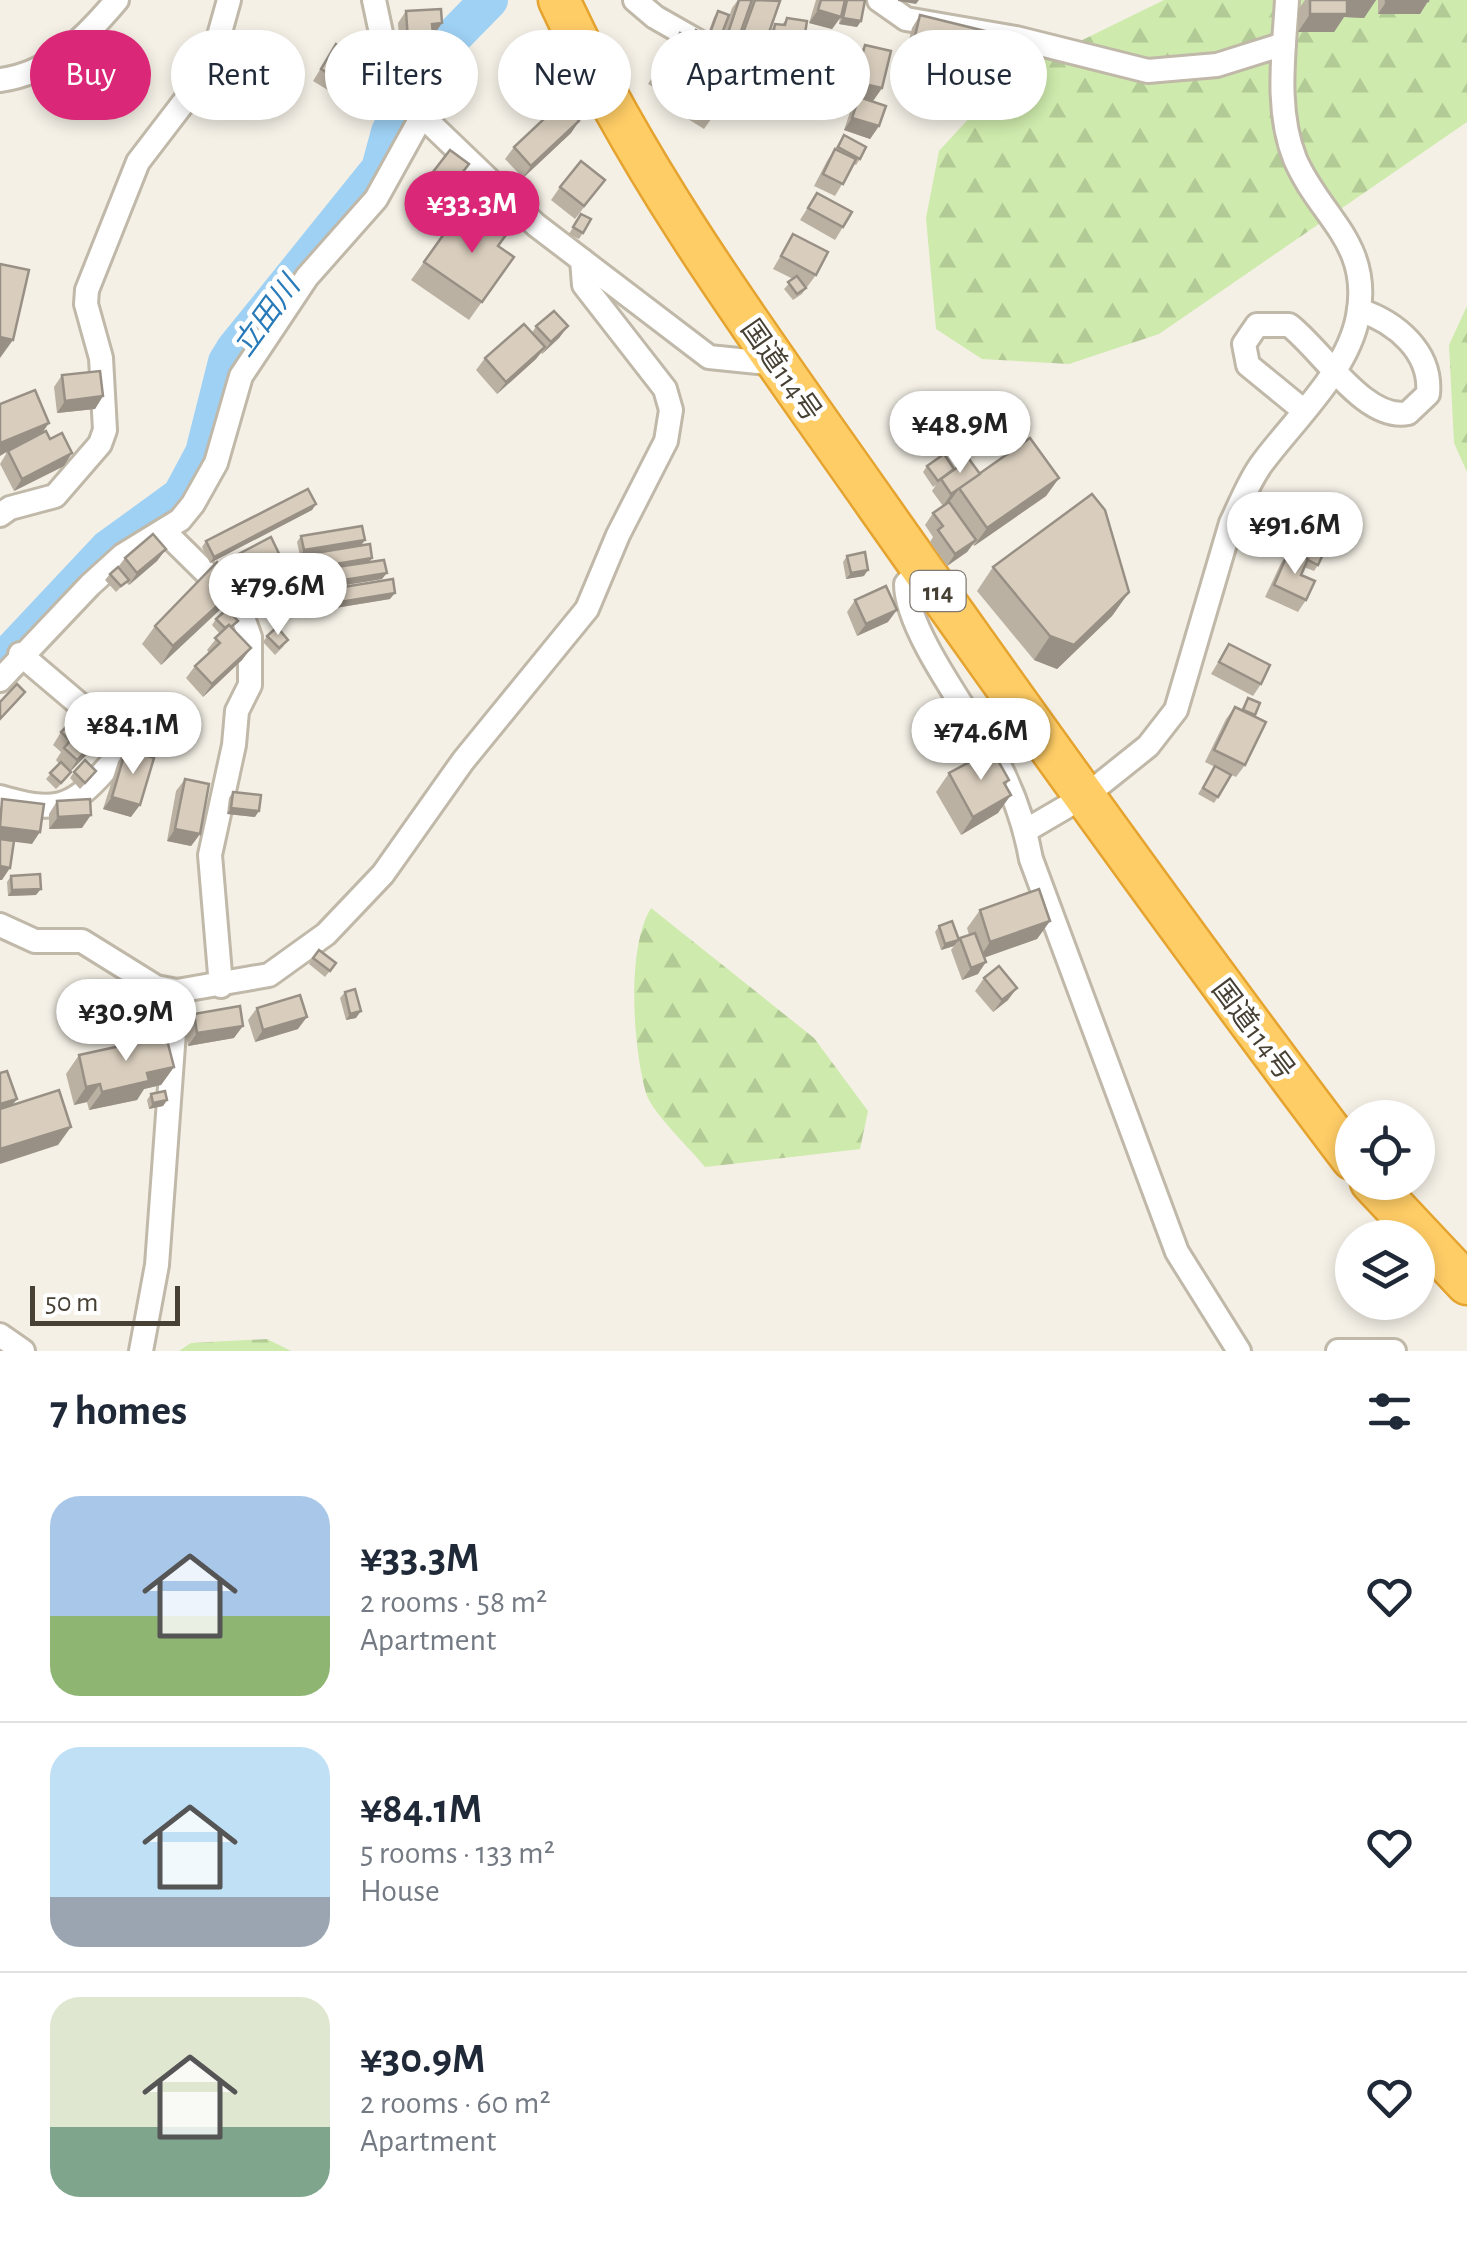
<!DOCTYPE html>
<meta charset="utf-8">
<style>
body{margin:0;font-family:"Alegreya Sans","Noto Sans JP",sans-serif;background:#f2f2f3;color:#1f2937;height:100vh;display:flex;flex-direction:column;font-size:38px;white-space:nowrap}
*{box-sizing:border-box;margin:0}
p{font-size:32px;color:#747a83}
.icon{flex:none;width:55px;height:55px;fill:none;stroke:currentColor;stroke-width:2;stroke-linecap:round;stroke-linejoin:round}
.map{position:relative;height:1351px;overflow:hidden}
.details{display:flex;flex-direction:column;background:#fff;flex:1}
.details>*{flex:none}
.banner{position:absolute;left:30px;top:30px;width:1408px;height:90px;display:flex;gap:20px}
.fabs{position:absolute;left:1335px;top:1100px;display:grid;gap:20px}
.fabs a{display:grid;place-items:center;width:100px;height:100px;border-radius:50%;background:#fff;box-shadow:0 5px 15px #0003;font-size:50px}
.scale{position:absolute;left:30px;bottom:25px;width:150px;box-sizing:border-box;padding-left:10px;border:5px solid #474035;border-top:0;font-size:28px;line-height:35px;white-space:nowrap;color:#474035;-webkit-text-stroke:8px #fff;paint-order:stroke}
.price{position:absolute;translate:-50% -85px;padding:0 22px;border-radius:35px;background:#fff;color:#222;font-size:32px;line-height:65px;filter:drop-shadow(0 2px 5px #0008)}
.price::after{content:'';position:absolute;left:50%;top:60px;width:30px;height:22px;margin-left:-15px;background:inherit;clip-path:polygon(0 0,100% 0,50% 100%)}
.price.active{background:#db2777;color:#fff}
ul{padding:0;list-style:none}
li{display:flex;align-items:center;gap:30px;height:250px;padding:0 50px}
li+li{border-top:2px solid #e0e1e3}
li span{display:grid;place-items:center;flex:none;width:280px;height:200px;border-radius:30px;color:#555}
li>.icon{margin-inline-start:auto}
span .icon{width:120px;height:120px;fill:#fffc;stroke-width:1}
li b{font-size:42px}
h2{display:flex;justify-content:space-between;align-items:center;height:120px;padding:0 50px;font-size:42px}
.chip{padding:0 35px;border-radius:45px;background:#fff;box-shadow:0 5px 15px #0003;font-size:35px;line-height:90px}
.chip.active{background:#db2777;color:#fff}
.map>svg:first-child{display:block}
</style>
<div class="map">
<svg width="1467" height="1351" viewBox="0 0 1467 1351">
<defs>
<pattern id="forest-firs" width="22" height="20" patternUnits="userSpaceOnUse" patternTransform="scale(2.5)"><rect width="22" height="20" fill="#ceeaac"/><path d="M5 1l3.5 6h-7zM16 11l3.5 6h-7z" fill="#b2ca95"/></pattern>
</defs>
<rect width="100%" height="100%" fill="#f4f0e6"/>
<g fill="url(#forest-firs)">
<polygon points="1164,0 1467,0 1467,122 1159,334 1069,364 982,359 936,329 926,218 939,151 1007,77"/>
<polygon points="1467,306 1467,472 1454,443 1449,345"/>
<path d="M651,908L814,1038L868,1111L860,1149L705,1167C691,1149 652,1113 646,1093C633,1047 626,949 651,908Z"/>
<polygon points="267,1339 291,1351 179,1351 191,1343"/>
</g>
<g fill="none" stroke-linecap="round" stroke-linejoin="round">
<polyline stroke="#9fd1f4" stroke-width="38" points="0,664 108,549 181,496 204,453 227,362 235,349 380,169 390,132 416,85 443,47 489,0"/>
<g stroke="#c0b8a8" stroke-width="28">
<g id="street">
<polyline points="374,0 384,47 415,109 536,225 709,357 777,364"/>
<polyline points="635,0 655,17 769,82 838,102"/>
<polyline points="879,0 906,19 1016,38 1148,71 1217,65 1284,44"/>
<path d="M0,80C50,74 86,37 117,0"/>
<path d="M1303,410L1248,365L1244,344L1257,325H1289C1321,349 1365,422 1408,413L1428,394C1432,352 1396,322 1359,310"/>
<polyline points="0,515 10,508 55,496 100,444 105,430 101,358 86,304 87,290 138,162 210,68 229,0"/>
<polyline points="164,531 238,604 250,637 250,685 237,711 234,745 210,855 221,986"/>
<path d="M921,567L906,584C906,632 974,719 998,763C1014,794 1025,825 1031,859L1177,1252L1239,1351"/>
<polyline points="0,680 90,585 123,555 180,520 193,504 216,463 241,376 307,277 376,199 422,116"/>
<path d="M1098,786L1148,746L1176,710L1231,523C1241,503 1249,480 1263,462C1295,419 1348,371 1358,316C1372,243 1320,217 1295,159C1275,109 1284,52 1287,0"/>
<path d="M0,797C52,812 70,811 106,769C114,760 122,754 125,743L20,654"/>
<polyline points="1025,831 1066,807"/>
<polyline points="0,925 35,941 82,941 156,987 177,991 269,975 326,934 383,874 463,761 587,609 618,535 666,441 671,410 665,389 584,285 582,260"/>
<polyline points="0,1335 23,1351"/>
<polyline points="141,1351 157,1265 177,991"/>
<polyline points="1338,1351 1394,1351"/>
</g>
</g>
<g stroke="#e5a32f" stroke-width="45">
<g id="highway">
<path d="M559,0C643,182 762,341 877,505C1032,725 1189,944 1352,1159"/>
<polyline points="1371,1182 1467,1284"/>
</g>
</g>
<use href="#street" stroke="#fff" stroke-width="22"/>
<use href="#highway" stroke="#ffcd66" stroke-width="40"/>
</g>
<g fill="#bbb1a3">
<polygon points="738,0 752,0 751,2 753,0 777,0 770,31 775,24 782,25 787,18 793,64 774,61 767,73 750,65 757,53 741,48 717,111 704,129 680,114 723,46 719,45 732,8"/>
<polygon points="816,0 865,0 861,21 857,27 839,24 840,17 832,29 809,23"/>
<polygon points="1305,0 1376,0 1364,18 1344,17 1334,32 1298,32 1298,10"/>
<polygon points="1378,0 1428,0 1428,1 1420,14 1378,14"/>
<polygon points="406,11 433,35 434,44 419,66 401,67 398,23"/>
<polygon points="718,11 721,36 717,42 712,41 675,100 648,84 680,33 690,38 707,36 714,17"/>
<polygon points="920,15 980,66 907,48 912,28"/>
<polygon points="336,44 340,80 331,92 313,81"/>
<polygon points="865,45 882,88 873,101 879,126 870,139 844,130 851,109 859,97 847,94 856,57"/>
<polygon points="355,62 383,108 374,120 334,98"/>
<polygon points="814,66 831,83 827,89 807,87 809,72"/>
<polygon points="579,121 571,133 523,178 505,159 514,147"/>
<polygon points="844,135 860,159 856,165 854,164 835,196 814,186 827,161"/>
<polygon points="450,150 469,164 440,203 446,207 427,231 413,219 427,200 418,193"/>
<polygon points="605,180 575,219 551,200 560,187"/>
<polygon points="817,193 843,227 835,240 800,220"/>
<polygon points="581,214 583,233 579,239 569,234"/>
<polygon points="456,217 514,257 469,320 411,280"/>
<polygon points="793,234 816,275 807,287 804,285 806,288 802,294 793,300 784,289 793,279 773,269"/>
<polygon points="536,326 568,326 559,338 542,354 541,353 536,359 497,394 476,370 485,358 532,333"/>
<polygon points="62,375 103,396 95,409 57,413 54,387"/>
<polygon points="2,403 41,434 64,466 14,491 0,464 6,454"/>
<polygon points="927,466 980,474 1059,478 1046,496 974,546 973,544 967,552 947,566 930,542 933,537 925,525 933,513 943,506 932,491 936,485 933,487 923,472"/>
<polygon points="316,504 312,510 210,563 202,547 206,541"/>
<polygon points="301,536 365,540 361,546 372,558 369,562 382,579 321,589 319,576 322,572 307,574 305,560 309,555 300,556 297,542"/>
<polygon points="1308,538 1318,565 1314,571 1304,567 1301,575 1306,600 1298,612 1265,597 1281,563 1289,551 1299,555"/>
<polygon points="166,549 157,561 129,585 126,582 116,592 105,580 110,574 118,567 125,558"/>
<polygon points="847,556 864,576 846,579 843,562"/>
<polygon points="231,558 282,560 278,567 302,583 293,595 257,614 245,591 250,585 235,592 226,604 161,665 142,644 155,626 223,569"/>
<polygon points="993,567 1129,592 1112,616 1057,669 1034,660 977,591"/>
<polygon points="331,589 390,599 329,609 327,595"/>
<polygon points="855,600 888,622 857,636 847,612"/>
<polygon points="216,619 232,628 251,648 242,660 203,697 186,678 195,666 209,653 207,650 220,634 212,625"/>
<polygon points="267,636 284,646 275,655 263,642"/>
<polygon points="1229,644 1261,684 1253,696 1211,674"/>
<polygon points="1248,698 1254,716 1245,765 1236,777 1227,773 1218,797 1214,803 1198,794 1215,767 1205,762 1226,719 1235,707 1241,710"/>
<polygon points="61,732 106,735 70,771 67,778 56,789 46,779 59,764 56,760 61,752 53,745"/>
<polygon points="126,749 131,817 103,809 118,762"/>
<polygon points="74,772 92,777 80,789 70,778"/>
<polygon points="949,773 1009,780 1006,785 998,813 961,835 936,792"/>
<polygon points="185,779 200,834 191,846 167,841 176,791"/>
<polygon points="233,792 255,817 227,814 229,798"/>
<polygon points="57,801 82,828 49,829 49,814"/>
<polygon points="11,876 36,895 8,896 7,882"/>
<polygon points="980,910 1050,921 1037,939 984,957 978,974 962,980 951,950 960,938 969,935 967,928"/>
<polygon points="939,926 954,946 941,950 935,932"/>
<polygon points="319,950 336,963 325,977 309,964"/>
<polygon points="984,978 1008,1000 993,1012 975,991"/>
<polygon points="345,992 356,1018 346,1020 340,998"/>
<polygon points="257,1008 298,1029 255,1042 248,1020"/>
<polygon points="194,1014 234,1038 188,1046 185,1026"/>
<polygon points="79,1055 174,1067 161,1085 144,1089 137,1100 89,1110 87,1102 74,1105 66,1074"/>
<polygon points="151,1094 167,1100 163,1106 149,1109 147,1100"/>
</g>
<g fill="#989085">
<polygon points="898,0 919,0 916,4 898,1"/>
<polygon points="1346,0 1376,0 1364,18 1344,17 1334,32 1298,32 1310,14"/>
<polygon points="1428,1 1420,14 1378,14 1386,2"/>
<polygon points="818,10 841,17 832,29 809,23"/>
<polygon points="843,18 861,21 857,27 839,24"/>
<polygon points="442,23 434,35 432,24"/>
<polygon points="710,33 721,36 717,42 706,39"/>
<polygon points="728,33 739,37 731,49 719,45"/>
<polygon points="743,33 766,41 758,53 735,45"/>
<polygon points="915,36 988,53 980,66 907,48"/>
<polygon points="434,44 419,66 401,67 409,55 427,45"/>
<polygon points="771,46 802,52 793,64 763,59"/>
<polygon points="995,56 1012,61 1008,67 991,62"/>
<polygon points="812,81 831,83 827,89 807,87"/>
<polygon points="855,82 882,88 873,101 847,94"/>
<polygon points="800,97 819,105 815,111 795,103"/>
<polygon points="852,118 879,126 870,139 844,130"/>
<polygon points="579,121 571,133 523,178 531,166"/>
<polygon points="568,326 559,338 542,354 551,342"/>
<polygon points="0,337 13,340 0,358"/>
<polygon points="545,347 536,359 497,394 506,382"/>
<polygon points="103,396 95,409 57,413 65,401"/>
<polygon points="49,423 36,442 8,451 0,456 0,443"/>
<polygon points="72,453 64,466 14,491 22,479"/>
<polygon points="1059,478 1046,496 974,546 987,528"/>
<polygon points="959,489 950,501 943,506 951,494"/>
<polygon points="316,504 312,510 210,563 214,557"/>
<polygon points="365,540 360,546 300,556 304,550"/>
<polygon points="976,540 967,552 947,566 955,554"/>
<polygon points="166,549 157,561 129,585 137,573"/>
<polygon points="372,558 368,564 307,574 311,568"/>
<polygon points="282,560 274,573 254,579 250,585 235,592 226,604 161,665 173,646 238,587 243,581"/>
<polygon points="868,570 864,576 846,579 851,573"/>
<polygon points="387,573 382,579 321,589 325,583"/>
<polygon points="302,583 293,595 257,614 266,602"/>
<polygon points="1129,592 1112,616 1057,669 1034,660 1050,636"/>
<polygon points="395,593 390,599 329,609 334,603"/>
<polygon points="897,610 888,622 857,636 866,624"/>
<polygon points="251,648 242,660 203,697 212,684"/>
<polygon points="114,722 106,735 69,773 77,760"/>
<polygon points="1011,795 998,813 961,835 973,817"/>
<polygon points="112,797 140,805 131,817 103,809"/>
<polygon points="231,808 259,811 255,817 227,814"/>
<polygon points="91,815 82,828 49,829 58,817"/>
<polygon points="0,827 40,832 32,844 0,840"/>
<polygon points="175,829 200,834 191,846 167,841"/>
<polygon points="0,866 10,868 2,880 0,880"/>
<polygon points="41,889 36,895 8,896 12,890"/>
<polygon points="1050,921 1037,939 978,960 990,942"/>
<polygon points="959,940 954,946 941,950 945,944"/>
<polygon points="986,962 978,974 962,980 971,968"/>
<polygon points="1017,988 1008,1000 993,1012 1002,1000"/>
<polygon points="361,1011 356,1018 346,1020 350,1014"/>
<polygon points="307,1017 298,1029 255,1042 263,1030"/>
<polygon points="243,1026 234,1038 188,1046 197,1033"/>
<polygon points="174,1067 161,1085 144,1089 137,1100 89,1110 102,1092 147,1073"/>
<polygon points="100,1084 87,1102 74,1105 86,1087"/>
<polygon points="17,1099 8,1111 0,1114 0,1104"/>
<polygon points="167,1100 163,1106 149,1109 153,1103"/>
<polygon points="71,1127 58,1145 0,1164 0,1149"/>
</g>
<g fill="#d9cebe" stroke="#989085" stroke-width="2.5">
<polygon points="739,0 752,0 739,37 728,33"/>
<polygon points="755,0 780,1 766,41 743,33"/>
<polygon points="821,0 845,0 841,17 818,10"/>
<polygon points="847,0 865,0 861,21 843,18"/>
<rect x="1310" y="0" width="37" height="14"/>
<polygon points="1386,0 1428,0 1428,1 1386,2"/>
<polygon points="441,9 442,23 432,24 434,44 427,45 428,54 409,55 406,11"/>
<polygon points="718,11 729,15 721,36 710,33"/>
<polygon points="920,15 993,33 988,53 915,36"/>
<polygon points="787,18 807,21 802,52 771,46 775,24 785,25"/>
<polygon points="696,30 713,40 684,88 656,72 680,33 691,39"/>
<polygon points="728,39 753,55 717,111 692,96"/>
<polygon points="1000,41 1016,46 1012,61 995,56"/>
<polygon points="336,44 354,54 340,80 321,69"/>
<polygon points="865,45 891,51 882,88 855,82"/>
<polygon points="758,52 774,59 771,67 755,59"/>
<polygon points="355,62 396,85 383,108 342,86"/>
<polygon points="814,66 833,68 831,83 812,81"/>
<polygon points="804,87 823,95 819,105 800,97"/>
<polygon points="859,97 886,106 879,126 852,118"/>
<polygon points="562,102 579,121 531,166 514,147"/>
<polygon points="844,135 866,147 860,159 838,147"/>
<polygon points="835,149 856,159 843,184 823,174"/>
<polygon points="450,150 469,164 445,195 426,181"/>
<polygon points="581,161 605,180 584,206 560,187"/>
<polygon points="817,193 852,212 843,227 808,208"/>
<polygon points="431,195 446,207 432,224 417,213"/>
<polygon points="483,214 508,232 498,246 514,257 482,302 424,262 456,217 473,228"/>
<polygon points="581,214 591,219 583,233 573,227"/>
<polygon points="793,234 828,252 816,275 781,256"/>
<polygon points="0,264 29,270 13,340 0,337"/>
<polygon points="797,276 806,288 797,294 788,282"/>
<polygon points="554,311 568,326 551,342 536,326"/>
<polygon points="524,324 545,347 506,382 485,358"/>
<polygon points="100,371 103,396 65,401 62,375"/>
<polygon points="35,390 49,423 0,443 0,404"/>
<polygon points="46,431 50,439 62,433 72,453 22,479 8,451"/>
<polygon points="1030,438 1059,478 987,528 959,488"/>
<polygon points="944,454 954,469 938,481 927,466"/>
<polygon points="969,459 980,474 951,494 941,479"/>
<polygon points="308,489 316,504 214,557 206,541"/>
<polygon points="1092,494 1105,510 1129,592 1074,645 1050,636 993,567"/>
<polygon points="949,502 976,540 955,554 938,530 943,526 933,513"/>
<polygon points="362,526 365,540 304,550 301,536"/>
<polygon points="153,534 166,549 137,573 125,558"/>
<polygon points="271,537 282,560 243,581 231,558"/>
<polygon points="1308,538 1327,546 1318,565 1300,556"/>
<polygon points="370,544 372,558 311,568 309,554"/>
<polygon points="1289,551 1308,559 1301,575 1315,581 1306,600 1274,585"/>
<polygon points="865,552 868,570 851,573 847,556"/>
<polygon points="384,560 387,573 325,583 323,569"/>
<polygon points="290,561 302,583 266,602 254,579"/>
<polygon points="217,562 239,586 173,646 155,626"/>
<polygon points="118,567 129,580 121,586 110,574"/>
<polygon points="393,579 395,593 334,603 331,589"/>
<polygon points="886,586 897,610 866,624 855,600"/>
<polygon points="227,609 238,621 231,627 229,625 225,628 216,619"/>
<polygon points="229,625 251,648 212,684 195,666 220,643 215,638"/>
<polygon points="277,627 288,640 279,648 267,636"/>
<polygon points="1229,644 1270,665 1261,684 1219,662"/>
<polygon points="17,684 25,692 0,719 0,702"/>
<polygon points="1248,698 1260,703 1255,715 1243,710"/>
<polygon points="92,701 114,722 77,760 64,748 70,741 61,732"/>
<polygon points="1235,707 1266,722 1245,765 1214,750"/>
<polygon points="126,749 154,758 140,805 112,797"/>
<polygon points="992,750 1009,780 1004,783 1011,795 973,817 949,773"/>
<polygon points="85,760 96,771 85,783 74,772"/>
<polygon points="61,762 71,772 61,783 50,773"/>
<polygon points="1215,766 1231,775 1218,797 1203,788"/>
<polygon points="185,779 209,784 200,834 175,829"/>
<polygon points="233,792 261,795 259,811 231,808"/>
<polygon points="2,799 44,804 40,832 0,827"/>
<polygon points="90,799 91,815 58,817 57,801"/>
<polygon points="0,839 14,841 10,868 0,866"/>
<polygon points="40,874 41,889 12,890 11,876"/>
<polygon points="1039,889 1050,921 990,942 980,910"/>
<polygon points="952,921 959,940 945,944 939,926"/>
<polygon points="975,933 986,962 971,968 960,938"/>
<polygon points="319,950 336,963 330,971 313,958"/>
<polygon points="999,966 1017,988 1002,1000 984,978"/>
<polygon points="355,989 361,1011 350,1014 345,992"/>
<polygon points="300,995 307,1017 263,1030 257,1008"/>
<polygon points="240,1006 243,1026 197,1033 194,1014"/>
<polygon points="166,1036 174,1067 147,1073 149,1081 102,1092 100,1084 86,1087 79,1055"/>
<polygon points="7,1071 17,1099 0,1104 0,1073"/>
<polygon points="59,1090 71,1127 0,1149 0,1109"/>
<polygon points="165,1091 167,1100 153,1103 151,1094"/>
</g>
<g text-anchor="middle" stroke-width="9" stroke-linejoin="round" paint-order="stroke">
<rect fill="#fff" stroke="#7e7972" stroke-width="2.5" x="910.5" y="571" width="55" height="40" rx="8"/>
<g font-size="25" font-weight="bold" fill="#474035">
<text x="938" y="600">114</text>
</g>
<g font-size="28" fill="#474035" stroke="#fff">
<text transform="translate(782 370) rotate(55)" y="10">国道114号</text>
<text transform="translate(1254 1029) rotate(53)" y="10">国道114号</text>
</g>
<g font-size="30" font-style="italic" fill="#287bb8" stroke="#fff">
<text transform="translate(266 316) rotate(-54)" y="10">立田川</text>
</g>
</g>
</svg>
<div class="fabs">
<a><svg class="icon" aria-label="locate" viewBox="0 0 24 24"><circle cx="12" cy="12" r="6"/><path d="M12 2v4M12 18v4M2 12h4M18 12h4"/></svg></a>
<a><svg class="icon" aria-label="layers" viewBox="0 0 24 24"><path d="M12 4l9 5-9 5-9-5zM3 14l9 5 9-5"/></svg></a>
</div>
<div class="scale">50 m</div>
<b class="price active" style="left:472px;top:256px">¥33.3M</b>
<b class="price" style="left:960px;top:476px">¥48.9M</b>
<b class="price" style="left:1295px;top:577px">¥91.6M</b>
<b class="price" style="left:278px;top:638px">¥79.6M</b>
<b class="price" style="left:133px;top:777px">¥84.1M</b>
<b class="price" style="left:981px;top:783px">¥74.6M</b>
<b class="price" style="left:126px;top:1064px">¥30.9M</b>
<div class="banner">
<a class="chip active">Buy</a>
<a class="chip">Rent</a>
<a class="chip">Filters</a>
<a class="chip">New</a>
<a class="chip">Apartment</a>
<a class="chip">House</a>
</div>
</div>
<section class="details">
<h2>7 homes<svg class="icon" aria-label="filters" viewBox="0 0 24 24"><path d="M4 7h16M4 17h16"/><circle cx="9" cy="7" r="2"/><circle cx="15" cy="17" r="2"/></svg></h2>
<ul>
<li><span style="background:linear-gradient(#a9c7e8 60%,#8fb573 0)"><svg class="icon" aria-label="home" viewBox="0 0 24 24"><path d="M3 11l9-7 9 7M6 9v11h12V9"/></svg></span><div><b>¥33.3M</b><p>2 rooms · 58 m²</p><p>Apartment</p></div><svg class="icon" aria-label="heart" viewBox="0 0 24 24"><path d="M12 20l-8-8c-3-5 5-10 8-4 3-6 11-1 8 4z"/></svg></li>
<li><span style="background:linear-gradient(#bfe0f5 75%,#9aa5b1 0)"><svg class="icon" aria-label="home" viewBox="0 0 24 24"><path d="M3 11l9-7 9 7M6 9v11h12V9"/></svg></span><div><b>¥84.1M</b><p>5 rooms · 133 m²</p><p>House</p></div><svg class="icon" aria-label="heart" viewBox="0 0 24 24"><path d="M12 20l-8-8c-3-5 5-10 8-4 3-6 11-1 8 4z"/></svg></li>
<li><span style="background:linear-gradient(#dfe7d0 65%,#7fa58c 0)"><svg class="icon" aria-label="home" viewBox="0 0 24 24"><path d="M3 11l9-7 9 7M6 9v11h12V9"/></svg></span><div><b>¥30.9M</b><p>2 rooms · 60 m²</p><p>Apartment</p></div><svg class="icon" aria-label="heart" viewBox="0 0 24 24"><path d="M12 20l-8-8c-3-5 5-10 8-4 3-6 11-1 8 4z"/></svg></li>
</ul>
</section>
